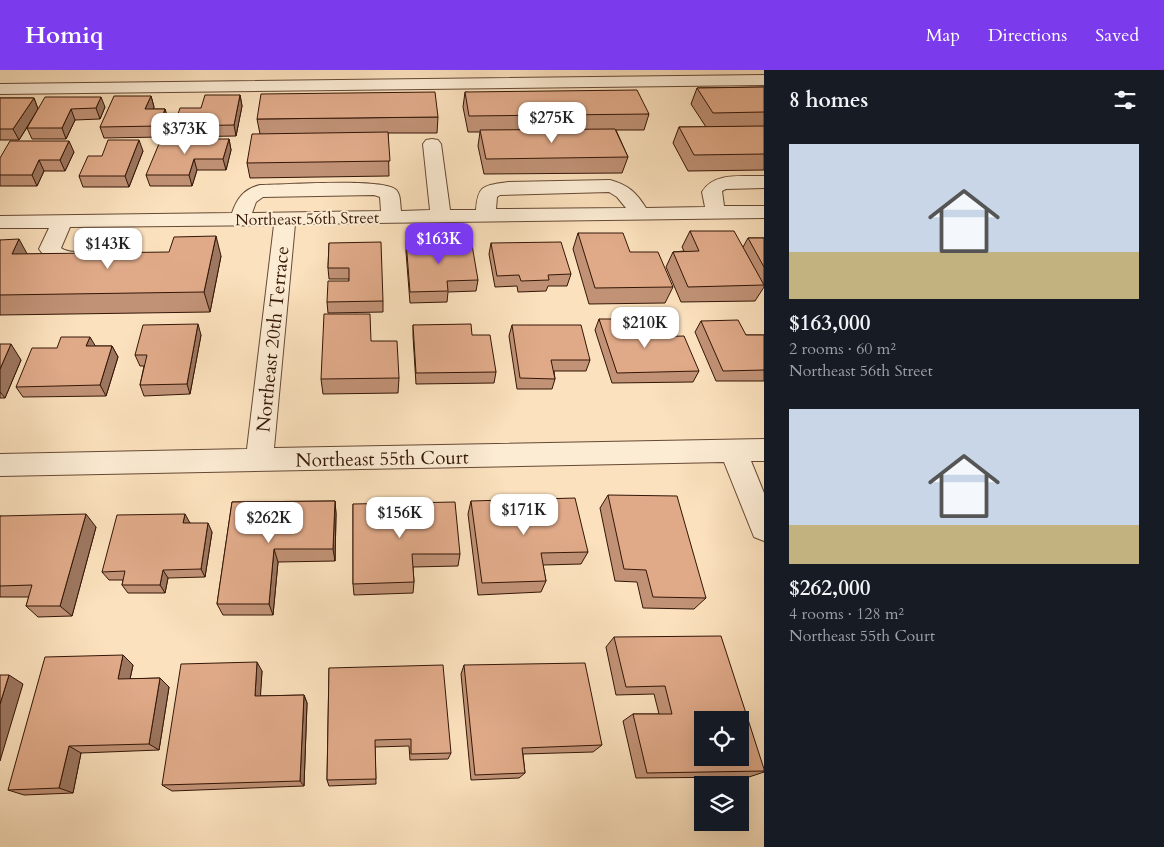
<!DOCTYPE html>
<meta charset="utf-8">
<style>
body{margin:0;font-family:Cardo,serif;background:#20242c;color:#f1f3f6;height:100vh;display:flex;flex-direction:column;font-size:19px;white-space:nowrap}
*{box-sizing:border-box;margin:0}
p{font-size:16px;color:#9ea1a6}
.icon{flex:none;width:28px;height:28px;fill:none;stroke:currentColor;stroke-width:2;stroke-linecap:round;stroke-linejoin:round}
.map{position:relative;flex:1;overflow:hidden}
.details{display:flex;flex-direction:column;background:#171b24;width:400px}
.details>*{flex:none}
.buttons{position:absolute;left:694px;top:641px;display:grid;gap:10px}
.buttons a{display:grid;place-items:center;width:55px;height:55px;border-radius:0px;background:#171b24;box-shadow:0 5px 20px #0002;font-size:25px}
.price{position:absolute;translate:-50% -42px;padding:0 11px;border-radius:10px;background:#fff;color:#222;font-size:16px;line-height:32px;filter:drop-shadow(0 1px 2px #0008)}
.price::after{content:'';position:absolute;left:50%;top:30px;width:15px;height:11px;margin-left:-8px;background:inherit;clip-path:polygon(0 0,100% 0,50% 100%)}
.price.on{background:#7c3aed;color:#fff}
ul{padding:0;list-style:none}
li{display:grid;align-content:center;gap:10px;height:265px;padding:0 25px}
li span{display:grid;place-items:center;height:155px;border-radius:0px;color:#555}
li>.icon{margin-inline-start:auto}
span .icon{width:90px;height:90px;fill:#fffc;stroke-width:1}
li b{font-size:21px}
h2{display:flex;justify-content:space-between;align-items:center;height:60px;padding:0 25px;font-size:21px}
header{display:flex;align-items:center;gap:30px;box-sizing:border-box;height:70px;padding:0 25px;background:#7c3aed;color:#fff}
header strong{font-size:24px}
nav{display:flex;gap:28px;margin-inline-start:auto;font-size:18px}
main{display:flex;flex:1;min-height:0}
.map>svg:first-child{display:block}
</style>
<header>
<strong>Homiq</strong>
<nav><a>Map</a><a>Directions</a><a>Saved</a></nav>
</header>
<main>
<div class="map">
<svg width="764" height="777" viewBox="0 0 764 777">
<rect width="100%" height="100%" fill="#fbe1bd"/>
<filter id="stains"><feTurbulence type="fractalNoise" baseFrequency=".004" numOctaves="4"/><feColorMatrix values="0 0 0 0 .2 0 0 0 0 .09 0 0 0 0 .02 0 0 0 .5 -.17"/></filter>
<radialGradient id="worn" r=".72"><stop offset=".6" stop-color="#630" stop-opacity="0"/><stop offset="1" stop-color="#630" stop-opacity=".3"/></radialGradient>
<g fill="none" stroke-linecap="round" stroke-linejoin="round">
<g stroke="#664934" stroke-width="2">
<g id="minor">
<polygon points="764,5 764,15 0,24 0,14"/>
<path d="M432,69L438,70L441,74L450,140H476C478,114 484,116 508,112L610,110C628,115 636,122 646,138L705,137L702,122C714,101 744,107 764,106V118L726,119L722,121L724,136H764V148L295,154L274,378L764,369V391H751L764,423V471L754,467L724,392L0,406V384L247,379L274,155L70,157L61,178C71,185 83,180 95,183L98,188L95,193C74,198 52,198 39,179L49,158H0V146L232,143C237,128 244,119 260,115C286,115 377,108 395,119C401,123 400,134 401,141L430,140L423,74L426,70ZM609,122L617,127L626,138L496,139L497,127L500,125ZM374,125L380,127L381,141L252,143L256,132L263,127Z"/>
</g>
</g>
<use href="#minor" fill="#fcecd4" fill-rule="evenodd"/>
</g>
<g fill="#c19276" stroke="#341606">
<polygon points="764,17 764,100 688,101 673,73 679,57 706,57 691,34 697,18"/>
<polygon points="465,22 649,44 644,60 616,60 628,87 622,103 484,104 478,76 480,62 468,62 463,37"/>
<polygon points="240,25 242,36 236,66 177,67 174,56 201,38"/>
<polygon points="151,26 154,37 153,39 165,39 168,50 162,67 104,68 100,57"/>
<polygon points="0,28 34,28 38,39 105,37 100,49 75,50 66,69 32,69 27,58 37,42 19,70 0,70"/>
<polygon points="438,47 437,63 388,63 389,106 250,108 247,93 260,64 257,49"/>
<polygon points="229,69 231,80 226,100 197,100 192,116 150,116 146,105"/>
<polygon points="143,81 129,117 83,117 79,106 102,86"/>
<polygon points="74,82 65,101 44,101 37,116 0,116 0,88"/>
<polygon points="690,161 743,177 748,168 764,168 764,217 755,231 681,232 666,197 673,182 684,181 682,177"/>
<polygon points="578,163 630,182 673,217 665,233 589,234 573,179"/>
<polygon points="0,170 27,184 221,186 210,242 0,245"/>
<polygon points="406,171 439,176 478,210 476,221 448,222 447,232 410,233 406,182"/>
<polygon points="329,173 383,231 383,242 328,243 327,232 349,211 349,209 329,209 328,198"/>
<polygon points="491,173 571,204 567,216 548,216 546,221 518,222 517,216 495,217 489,184"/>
<polygon points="599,249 645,267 699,301 693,312 612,313 595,260"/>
<polygon points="701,251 746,265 764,265 764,311 716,311 695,262"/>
<polygon points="413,255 472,265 496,302 494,313 416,314 413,266"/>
<polygon points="512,255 590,290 586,301 554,301 555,309 552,319 517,319 509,266"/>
<polygon points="201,265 190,324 144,326 140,315 144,296 140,296 135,285"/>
<polygon points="371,271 399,308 398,323 323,324 321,309"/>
<polygon points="0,274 21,290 5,328 0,328"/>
<polygon points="95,276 112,276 118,287 106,326 23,327 16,317"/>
<polygon points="608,425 706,528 694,539 643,538 637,512 615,511 600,438"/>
<polygon points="335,431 336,444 335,491 278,492 273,545 223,545 217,534 232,432"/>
<polygon points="471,431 588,482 581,494 543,495 546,511 541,522 478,525 468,444"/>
<polygon points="353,434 460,484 458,496 413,497 414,512 413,523 354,525 353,514"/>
<polygon points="0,446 96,457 72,546 38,547 26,536 29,527 0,527"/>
<polygon points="190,453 212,462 205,507 168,508 165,523 128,523 122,515 123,510 109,510 102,502"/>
<polygon points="614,567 764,702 749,707 636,708 623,651 633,644 659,644 654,624 616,625 606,577"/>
<polygon points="123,585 133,595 130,609 160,608 169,617 159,680 81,683 73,723 24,725 8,720"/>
<polygon points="464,595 602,675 593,682 523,684 525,703 519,708 471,710 461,604"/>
<polygon points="329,598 451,683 448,689 410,690 409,676 375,677 376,714 329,716 327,710"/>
<polygon points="262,601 260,626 304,625 307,633 304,716 172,721 162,715"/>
</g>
<g fill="#9d7760" stroke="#341606">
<polygon points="240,25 242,36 236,66 234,55"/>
<polygon points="151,26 154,37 149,50 145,39"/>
<polygon points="101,27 105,37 100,49 96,38"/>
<polygon points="34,28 38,39 19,70 13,59"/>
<polygon points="71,39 75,50 66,69 62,58"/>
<polygon points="165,39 168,50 162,67 159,56"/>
<polygon points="229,69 231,80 226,100 223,89"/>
<polygon points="139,70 143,81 129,117 125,106"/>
<polygon points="69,71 74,82 65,101 60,90"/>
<polygon points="194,89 197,100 192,116 189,105"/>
<polygon points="39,90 44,101 37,116 32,105"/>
<polygon points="216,166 221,186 210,242 204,222"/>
<polygon points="19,169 30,189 12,184"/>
<polygon points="198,254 201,265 190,324 187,314"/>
<polygon points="90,267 96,277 86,276"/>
<polygon points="11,274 21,290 5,328 0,322 0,299"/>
<polygon points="112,276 118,287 106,326 100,315"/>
<polygon points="335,431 336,444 335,491 333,479"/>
<polygon points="86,444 96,457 72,546 60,536"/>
<polygon points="185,444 190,453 188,462 183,453"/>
<polygon points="208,453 212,462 205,507 201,499"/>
<polygon points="274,479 278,492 273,545 269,534"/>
<polygon points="163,500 168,508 165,523 160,515"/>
<polygon points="123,585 133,595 128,618 118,609"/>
<polygon points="257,592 262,601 260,634 255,626"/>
<polygon points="9,605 23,614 0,691 0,634"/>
<polygon points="160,608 169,617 159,680 149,674"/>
<polygon points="304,625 307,633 304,716 300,711"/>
<polygon points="69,676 81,683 73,723 59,718"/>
</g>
<g fill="#e0aa89" stroke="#341606" fill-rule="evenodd">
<polygon points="764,17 764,42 713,43 697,18"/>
<polygon points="637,20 649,44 469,46 465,22"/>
<polygon points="435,22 438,47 257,49 261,24"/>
<polygon points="205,25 240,25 234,55 174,56 180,38 201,38"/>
<polygon points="114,26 151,26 145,39 165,39 159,56 100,57"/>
<polygon points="45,27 101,27 96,38 71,39 62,58 27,58"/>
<polygon points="0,28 34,28 13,59 0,59"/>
<polygon points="764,56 764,84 694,85 679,57"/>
<polygon points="615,59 628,87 486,89 480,60"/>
<polygon points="388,62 390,91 247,93 252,64"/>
<polygon points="161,69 229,69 223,89 194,89 189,105 146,105"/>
<polygon points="108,70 139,70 125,106 79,106 88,86 102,86"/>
<polygon points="10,71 69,71 60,90 39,90 32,105 0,105 0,88"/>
<polygon points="690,161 734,161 764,215 688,217 673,182 699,181"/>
<polygon points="578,163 623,163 630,182 658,182 673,217 595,218"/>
<polygon points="216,166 204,222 0,225 0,170 19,169 12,184 169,182 174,167"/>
<polygon points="748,168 764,168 764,197"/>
<polygon points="438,170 439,176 472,175 478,210 447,211 448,221 410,222 406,171"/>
<polygon points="381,172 383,231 327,232 328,211 349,211 349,198 328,198 329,173"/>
<polygon points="561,172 571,204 548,205 549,210 521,211 519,205 497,206 491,173"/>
<polygon points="324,244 370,244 371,271 397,271 399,308 321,309"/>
<polygon points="599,249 638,249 645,267 684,266 699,301 617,303"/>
<polygon points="738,250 746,265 764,265 764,300 723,301 701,251"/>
<polygon points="198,254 187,314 140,315 147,285 135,285 143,255"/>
<polygon points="471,254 472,265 490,265 496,302 416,303 413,255"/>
<polygon points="512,255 581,255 590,290 551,290 555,309 520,308"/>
<polygon points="61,267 90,267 86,276 112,276 100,315 16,317 32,278 57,278"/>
<polygon points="0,274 11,274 0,299"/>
<polygon points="608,425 677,426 706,528 653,527 646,500 624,499"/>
<polygon points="575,428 588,482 541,483 546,511 482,513 471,431"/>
<polygon points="335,431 333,479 274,479 269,534 217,534 232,432"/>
<polygon points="455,432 460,484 412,484 414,512 353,514 353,434"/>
<polygon points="86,444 60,536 26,536 32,515 0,516 0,446"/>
<polygon points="185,444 183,453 208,453 201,499 163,500 160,515 122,515 125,501 102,502 117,445"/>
<path d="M721,566L764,699V701L647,703L633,644H672L665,616L626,617L614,567ZM702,650H740V688H702Z"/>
<polygon points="123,585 118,609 160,608 149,674 69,676 59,718 8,720 45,587"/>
<polygon points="257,592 255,626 304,625 300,711 162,715 181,594"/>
<polygon points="585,593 602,675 522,678 525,703 475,705 464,595"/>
<polygon points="443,595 451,683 411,684 411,669 375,670 376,709 327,710 329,598"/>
<polygon points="0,605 9,605 0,634"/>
</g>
<g text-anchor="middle" stroke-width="4" stroke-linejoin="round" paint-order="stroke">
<g font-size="16" fill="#341606" stroke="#fcecd4">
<text transform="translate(307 148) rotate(-1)" y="6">Northeast 56th Street</text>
</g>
<g font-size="19" fill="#341606" stroke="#fcecd4">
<text transform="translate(272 269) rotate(-84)" y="7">Northeast 20th Terrace</text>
<text transform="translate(382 388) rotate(-1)" y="7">Northeast 55th Court</text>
</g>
</g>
<rect width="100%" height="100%" filter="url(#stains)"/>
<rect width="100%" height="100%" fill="url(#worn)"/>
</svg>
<div class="buttons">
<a><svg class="icon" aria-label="locate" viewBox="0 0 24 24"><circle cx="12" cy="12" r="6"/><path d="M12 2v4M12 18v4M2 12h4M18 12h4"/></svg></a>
<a><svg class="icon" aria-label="layers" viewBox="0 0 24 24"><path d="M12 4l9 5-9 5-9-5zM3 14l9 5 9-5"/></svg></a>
</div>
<b class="price" style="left:552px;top:74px">$275K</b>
<b class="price" style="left:185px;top:85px">$373K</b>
<b class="price on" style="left:439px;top:195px">$163K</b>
<b class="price" style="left:108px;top:200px">$143K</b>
<b class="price" style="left:645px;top:279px">$210K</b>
<b class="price" style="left:524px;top:466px">$171K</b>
<b class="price" style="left:400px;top:469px">$156K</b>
<b class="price" style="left:269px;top:474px">$262K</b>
</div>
<section class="details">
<h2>8 homes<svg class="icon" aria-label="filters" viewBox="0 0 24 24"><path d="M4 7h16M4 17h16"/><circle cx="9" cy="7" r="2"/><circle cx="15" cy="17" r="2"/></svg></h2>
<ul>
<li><span style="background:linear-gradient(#c9d6e8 70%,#c2b280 0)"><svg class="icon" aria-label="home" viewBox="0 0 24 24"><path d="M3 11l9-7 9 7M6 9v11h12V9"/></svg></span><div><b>$163,000</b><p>2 rooms · 60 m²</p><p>Northeast 56th Street</p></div></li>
<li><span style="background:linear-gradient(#c9d6e8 75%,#c2b280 0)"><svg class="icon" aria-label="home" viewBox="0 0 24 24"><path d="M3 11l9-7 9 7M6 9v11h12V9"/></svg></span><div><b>$262,000</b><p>4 rooms · 128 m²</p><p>Northeast 55th Court</p></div></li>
</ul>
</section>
</main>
